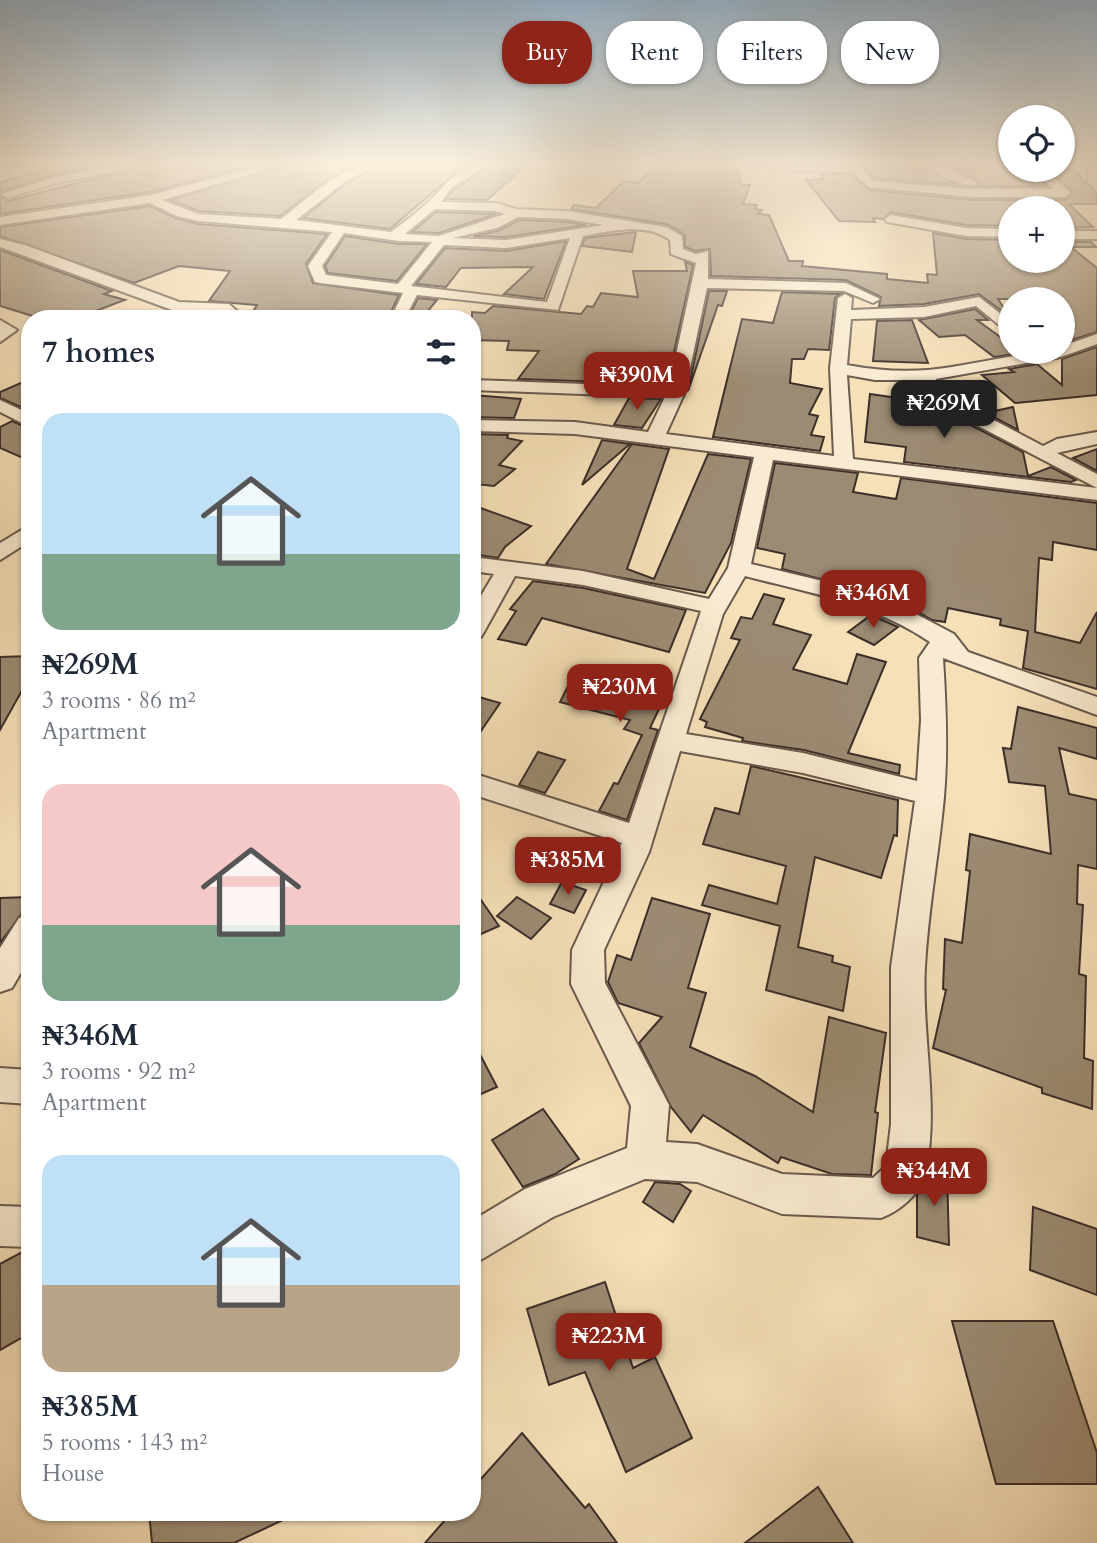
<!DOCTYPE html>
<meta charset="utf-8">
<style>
body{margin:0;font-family:Cardo,serif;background:#f2f2f3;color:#1f2937;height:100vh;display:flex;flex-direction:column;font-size:26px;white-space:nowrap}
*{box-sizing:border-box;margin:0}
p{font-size:23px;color:#747a83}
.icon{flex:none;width:38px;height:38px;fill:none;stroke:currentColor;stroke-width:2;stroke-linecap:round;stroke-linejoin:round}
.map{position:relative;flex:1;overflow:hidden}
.sheet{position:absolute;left:21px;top:310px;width:460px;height:1211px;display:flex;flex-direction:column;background:#fff;border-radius:28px;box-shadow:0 2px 5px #0004}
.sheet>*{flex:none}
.banner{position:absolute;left:502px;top:21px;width:488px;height:63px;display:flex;gap:14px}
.fabs{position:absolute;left:998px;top:105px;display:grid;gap:14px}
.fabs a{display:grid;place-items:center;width:77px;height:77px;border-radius:50%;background:#fff;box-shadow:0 2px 5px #0004;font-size:35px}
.price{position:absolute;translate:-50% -60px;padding:0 16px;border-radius:14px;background:#8f2418;color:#fff;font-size:23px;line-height:46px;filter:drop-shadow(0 2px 4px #0008)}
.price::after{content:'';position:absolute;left:50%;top:42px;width:21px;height:16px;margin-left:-10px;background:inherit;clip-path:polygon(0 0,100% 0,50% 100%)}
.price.selected{background:#222;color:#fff}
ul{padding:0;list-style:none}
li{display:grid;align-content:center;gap:14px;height:371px;padding:0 21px}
li span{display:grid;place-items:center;height:217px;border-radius:21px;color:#555}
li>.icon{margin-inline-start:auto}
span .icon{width:126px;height:126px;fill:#fffc;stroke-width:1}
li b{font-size:30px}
h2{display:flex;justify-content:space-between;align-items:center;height:84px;padding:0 21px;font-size:30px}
.pill{padding:0 24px;border-radius:28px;background:#fff;box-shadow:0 2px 5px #0004;font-size:24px;line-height:63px}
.pill.selected{background:#8f2418;color:#fff}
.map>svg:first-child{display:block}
</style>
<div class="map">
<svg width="1097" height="1543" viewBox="0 0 1097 1543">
<rect width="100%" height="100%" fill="#f6e0b8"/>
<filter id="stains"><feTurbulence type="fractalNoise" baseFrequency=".00286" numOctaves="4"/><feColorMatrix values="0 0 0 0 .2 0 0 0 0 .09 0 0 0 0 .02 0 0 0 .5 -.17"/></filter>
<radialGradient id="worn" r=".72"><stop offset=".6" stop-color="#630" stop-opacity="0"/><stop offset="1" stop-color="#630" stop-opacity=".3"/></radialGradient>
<g fill="#9c8b73" stroke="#3b2e29" stroke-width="2">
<polygon points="60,165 106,165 55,174 0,192 0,182"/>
<polygon points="148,165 254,165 150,192 0,214 0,196 8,201"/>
<polygon points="285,165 358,165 324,182 280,216 199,211 170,200"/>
<polygon points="378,165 471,165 452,176 390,229 303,218 344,185"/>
<polygon points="863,165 928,169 958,185 874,178"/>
<polygon points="968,165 1030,170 1047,186 976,186 980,184 979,181 955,169 971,169"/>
<polygon points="490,166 522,169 487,200 446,199 453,190"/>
<polygon points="655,166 738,170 741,185 750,185 743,204 757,205 755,209 762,210 758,214 769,215 789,261 803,261 802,266 887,274 887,279 928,283 927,274 937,275 933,233 966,239 1010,240 1010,261 1062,261 1062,242 1091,242 1096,247 1071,247 1097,268 1097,332 1062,343 1062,299 998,299 1010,317 979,294 924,304 879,306 881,297 846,280 711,276 710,249 696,251 685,247 685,236 678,230 666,224 571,209 574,205 596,208 624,181 638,183"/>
<polygon points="1049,170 1074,170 1097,194 1097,204 1069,204 1093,227 1062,228 1062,208 1010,208 1010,226 966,225 891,212 883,219 873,218 875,222 839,221 806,180 824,179 820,174 851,174 869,190 972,200 1065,200 1072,195 1073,191"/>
<polygon points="150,206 176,218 198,224 327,234 306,264 313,283 399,295 389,316 356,311 351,318 249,318 257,305 209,301 230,271 179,266 134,283 0,236 0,227"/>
<polygon points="436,212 495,214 496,214 439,233 412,232"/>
<polygon points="519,220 567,222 586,225 506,237 473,236 498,231"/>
<polygon points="636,232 632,252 582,246 585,238"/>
<polygon points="345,236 399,244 427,244 397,281 328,273 325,266"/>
<polygon points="566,241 544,299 504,294 533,267 461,268 446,287 416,284 445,248 506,251"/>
<polygon points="0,250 112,291 104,294 125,300 77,318 39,318 0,306"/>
<polygon points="685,262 693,265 667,384 518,379 539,351 507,350 509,341 472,340 472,312 485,313 493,306 581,314 587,306 593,307 601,293 638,297 633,271 687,271"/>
<polygon points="709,291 727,291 722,306 718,305 688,391"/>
<polygon points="782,292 840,294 835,298 829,350 808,349 804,359 792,359 790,383 822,389 809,414 818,416 811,435 824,437 820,451 713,437 742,319 773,323"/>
<polygon points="418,298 437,300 422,318 408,318"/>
<polygon points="975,309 988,320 977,320 1010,344 1010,352 1021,353 994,357 965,335 939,337 919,320"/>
<polygon points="912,320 928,363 873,361 877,321"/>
<polygon points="1097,347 1097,395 1015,403 982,375 1014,372 1009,369 1037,364 1062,385 1062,359"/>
<polygon points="30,379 30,411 0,398 0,392"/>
<polygon points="870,394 926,402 923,417 957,418 1023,452 1028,476 1051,467 1076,480 1071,482 904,462 906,447 865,442"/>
<polygon points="472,395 521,399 514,418 472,417"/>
<polygon points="629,398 661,399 642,428 614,425"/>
<polygon points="1013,407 1018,430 986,413"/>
<polygon points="12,421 30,429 30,461 0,448 0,427"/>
<polygon points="472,434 508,435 507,438 522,441 499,465 515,469 494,486 476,484 472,486"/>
<polygon points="602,440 630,444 582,485"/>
<polygon points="632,444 669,449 627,569 654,579 708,454 751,459 731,543 705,593 546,564"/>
<polygon points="1097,449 1097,471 1073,458"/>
<polygon points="775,463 858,473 853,492 896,499 901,478 1097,503 1097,550 1053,542 1052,560 1039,558 1035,632 1080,643 1097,612 1097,689 1023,668 1028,631 1000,625 1001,619 948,608 945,622 932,620 893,598 782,569 785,554 757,548"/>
<polygon points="472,505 531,526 505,547 498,558 472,554"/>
<polygon points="533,581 583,588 686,610 669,652 542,618 526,645 498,639 516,611 510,609"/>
<polygon points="764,594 784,599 773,624 811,635 793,669 847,684 857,654 886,662 848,753 900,765 899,774 804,750 742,741 743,738 705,727 707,722 700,719 740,640 731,638 741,617 752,619"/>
<polygon points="871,615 898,627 874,645 848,632"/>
<polygon points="30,656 30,685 25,685 0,730 0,657"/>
<polygon points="577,668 659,684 657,689 667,692 650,728 658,730 627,820 599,811 614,783 618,784 642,735 624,729 630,720 560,702"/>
<polygon points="472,695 500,703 472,744"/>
<polygon points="1018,707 1097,728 1097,759 1059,748 1069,794 1097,800 1097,869 1078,865 1077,904 1083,905 1079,974 1086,976 1084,1058 1093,1061 1092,1109 1042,1093 1042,1088 933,1048 946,990 943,989 945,939 962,943 970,871 966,870 970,834 1051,854 1045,786 1009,782 1003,748 1011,749"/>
<polygon points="538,752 565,760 545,793 519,785"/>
<polygon points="751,766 898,800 897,836 894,835 881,878 815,857 798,947 833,956 832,962 850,967 843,1011 766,990 780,926 702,905 709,885 777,904 786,866 703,844 715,808 739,814"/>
<polygon points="562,882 586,890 574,913 550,904"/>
<polygon points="472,887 499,926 472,938"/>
<polygon points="28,897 21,915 0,943 0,898"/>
<polygon points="517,897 551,918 531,939 497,916"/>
<polygon points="652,898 710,914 688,988 706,993 690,1047 755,1076 813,1112 829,1017 886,1033 875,1112 878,1113 871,1175 832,1174 781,1157 778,1163 703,1115 691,1132 671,1107 639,1043 662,1017 618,1003 608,982 617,955 631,960"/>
<polygon points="472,1039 497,1087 472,1098"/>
<polygon points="543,1109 579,1159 555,1174 523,1187 492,1140"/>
<polygon points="929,1168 947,1172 949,1245 917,1237 917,1195"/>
<polygon points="655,1182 680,1184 691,1191 673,1222 643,1202"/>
<polygon points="1033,1207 1097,1229 1097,1295 1030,1270"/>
<polygon points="26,1250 30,1250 30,1333 0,1350 0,1264"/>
<polygon points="605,1282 633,1368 655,1357 692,1438 626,1472 585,1372 549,1385 527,1309"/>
<polygon points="952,1321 1053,1321 1097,1453 1097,1484 996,1484"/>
<polygon points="522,1433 585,1508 589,1504 617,1543 425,1543 452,1512 472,1512 472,1489"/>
<polygon points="818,1487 853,1543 745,1543"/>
<polygon points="149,1512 300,1512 234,1543 152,1543"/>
</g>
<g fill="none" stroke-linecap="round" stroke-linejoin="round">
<g stroke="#6a5a4d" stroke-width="4">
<g id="minor">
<polygon points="121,165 145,165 57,183 7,198 1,194 56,177"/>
<path d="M265,165H283L162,200L198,214L281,219C309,198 340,165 376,165L343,183L296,220L391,232C403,223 415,214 426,204C446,186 458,165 488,165L451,188L441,202L496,203L516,209L567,211L666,227L682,236L683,249L696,254L708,251V279L846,283L880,299L873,303L844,291L707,288L685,392L666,434L834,456L830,368L838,298L845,294L852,298L851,310L924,307L979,297L1010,321V334L976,306L924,317L851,319L847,365C873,370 901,372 928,370C973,366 1016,352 1062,352V346L1097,334V344L1061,357L936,379V384L952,398L1043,446L1057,439L1097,432V444L1057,453L1097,474V500L773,460L751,564L835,584L897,604L954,634L968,652L1097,697V715L943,658C946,705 948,751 944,797C939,853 928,910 925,967C921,1034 940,1108 925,1174C920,1195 899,1211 881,1218L782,1214L697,1182L645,1179L553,1217L472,1265V1221L525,1189L627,1148L631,1106L571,984L572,950L622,843L472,794V773L629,823L701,611L583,585L515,576L484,632L481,637L472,639V611L494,574L472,571V557L583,571L709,599L728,568L754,457L575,434L472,431V420L575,422L648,432L665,397L472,390V380L669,387L696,263L671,254L670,240C646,222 611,231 583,236L558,310L417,295L405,318H391L403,293L320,283L315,282L308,266L332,232L198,221L177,216L150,203L0,225V217L151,195ZM435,209L495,211L505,214L439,236L405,234ZM518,217L567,219L603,225L506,240L453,238L497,228ZM344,233L399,241L432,242L398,284L326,275L322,266ZM570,238L547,302L411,286L444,245L506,248ZM847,375L875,380H919L921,389L940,406L1097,488L853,459ZM745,576C810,593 874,604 930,642L919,658L921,720L917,781L803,753L686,734L723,614ZM680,751L803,773L915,801L891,967V1124L886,1166L873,1178L782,1174L697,1144L666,1142L669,1105L605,983L604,950L649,852Z"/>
<polygon points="754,165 859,165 873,181 972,189 1054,189 1032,170 1045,170 1071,193 1065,197 972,197 869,187 852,171 794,171"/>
<path d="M928,165H940L978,183C967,190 936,175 928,165Z"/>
<polygon points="1088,165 1097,165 1097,191 1088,182"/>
<polygon points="891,215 966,228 1010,229 1010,237 966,236 887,222 885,219"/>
<rect x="1062" y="231" width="35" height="8"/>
<polygon points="0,239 25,245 179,302 229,304 245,318 228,318 220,312 172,310 0,247"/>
<polygon points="0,320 17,330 0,342"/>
<polygon points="0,400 30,414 30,427 0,412"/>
<polygon points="30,525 30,541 0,560 0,543"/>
<polygon points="30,914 30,957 12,988 0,992 0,948 19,918"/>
<polygon points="0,1068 30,1070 30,1104 0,1102"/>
<polygon points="0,1206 30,1207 30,1247 0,1246"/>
</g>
</g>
<use href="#minor" fill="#f9ebd1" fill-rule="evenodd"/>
</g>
<linearGradient id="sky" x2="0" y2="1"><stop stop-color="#94adc1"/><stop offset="0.43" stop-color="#fbf1df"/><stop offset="1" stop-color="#fbf1df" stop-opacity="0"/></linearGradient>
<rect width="1097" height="381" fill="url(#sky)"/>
<rect width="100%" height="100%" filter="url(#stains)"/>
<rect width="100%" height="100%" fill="url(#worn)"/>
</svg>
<div class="fabs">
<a><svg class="icon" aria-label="locate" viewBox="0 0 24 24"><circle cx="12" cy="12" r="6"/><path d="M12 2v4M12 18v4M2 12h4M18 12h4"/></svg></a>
<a>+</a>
<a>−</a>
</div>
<b class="price" style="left:637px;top:412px">₦390M</b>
<b class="price selected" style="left:944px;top:440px">₦269M</b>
<b class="price" style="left:873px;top:630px">₦346M</b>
<b class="price" style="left:620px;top:724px">₦230M</b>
<b class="price" style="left:568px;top:897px">₦385M</b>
<b class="price" style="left:934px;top:1208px">₦344M</b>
<b class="price" style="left:609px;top:1373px">₦223M</b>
<div class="banner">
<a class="pill selected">Buy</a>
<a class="pill">Rent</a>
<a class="pill">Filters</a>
<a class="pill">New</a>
</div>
<section class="sheet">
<h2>7 homes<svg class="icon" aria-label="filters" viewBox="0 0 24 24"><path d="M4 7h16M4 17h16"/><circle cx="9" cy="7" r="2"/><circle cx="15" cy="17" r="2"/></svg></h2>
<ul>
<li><span style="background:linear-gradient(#bfe0f5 65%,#7fa58c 0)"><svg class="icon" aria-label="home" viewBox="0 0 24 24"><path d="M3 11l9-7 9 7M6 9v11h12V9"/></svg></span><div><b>₦269M</b><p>3 rooms · 86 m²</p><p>Apartment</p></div></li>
<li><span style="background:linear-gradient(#f6c9c9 65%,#7fa58c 0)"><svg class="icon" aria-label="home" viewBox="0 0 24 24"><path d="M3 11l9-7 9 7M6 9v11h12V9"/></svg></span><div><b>₦346M</b><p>3 rooms · 92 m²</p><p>Apartment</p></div></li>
<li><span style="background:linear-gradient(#bfe0f5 60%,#b9a48a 0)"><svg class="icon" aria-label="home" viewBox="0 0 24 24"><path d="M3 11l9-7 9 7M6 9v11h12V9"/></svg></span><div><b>₦385M</b><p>5 rooms · 143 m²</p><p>House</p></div></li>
</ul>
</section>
</div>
